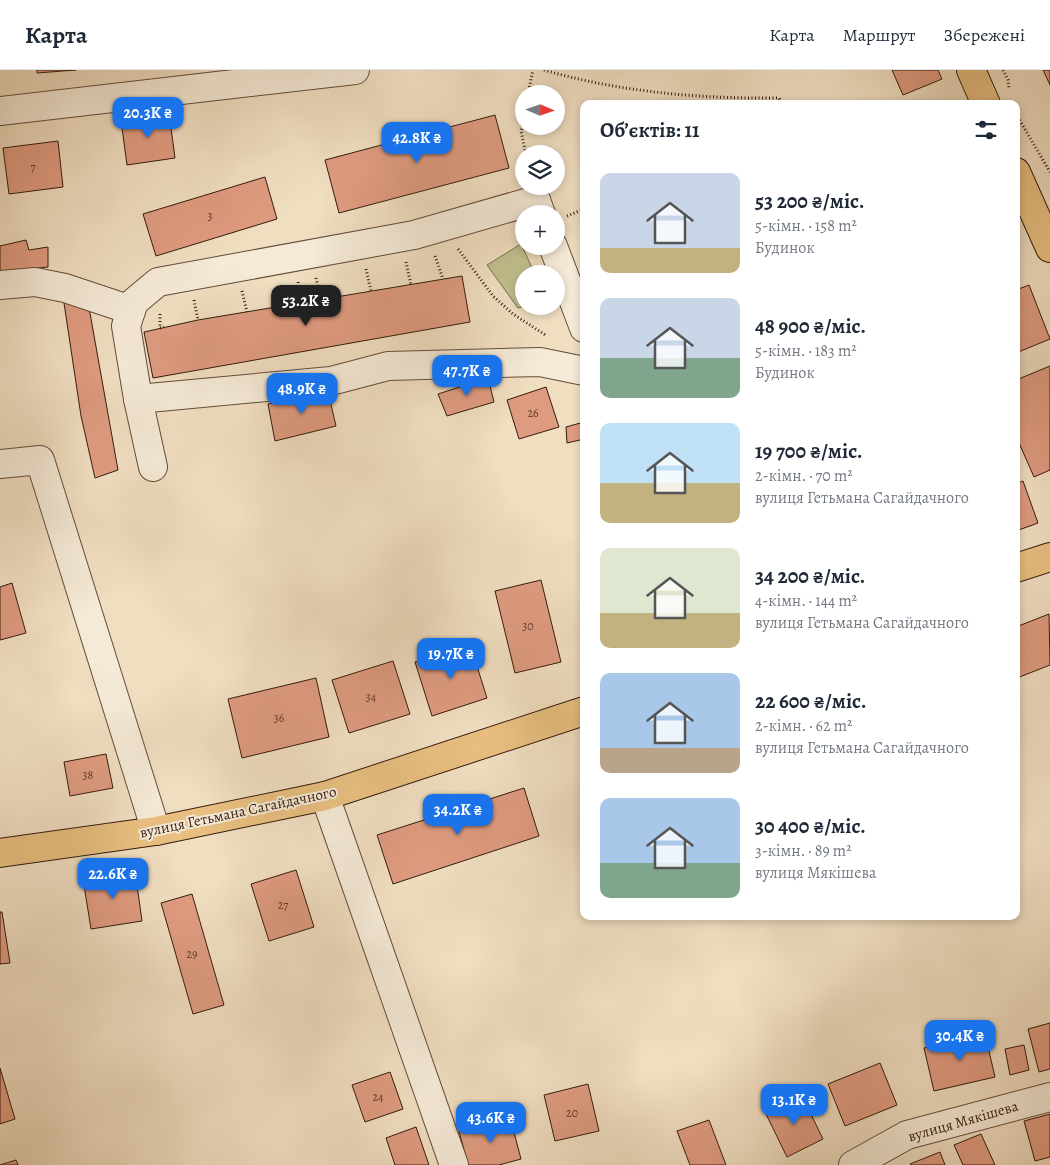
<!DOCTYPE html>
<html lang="uk">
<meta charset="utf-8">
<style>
body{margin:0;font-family:Alegreya,serif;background:#f2f2f3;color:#1f2937;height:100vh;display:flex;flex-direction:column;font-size:19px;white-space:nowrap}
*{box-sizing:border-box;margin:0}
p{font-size:16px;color:#747a83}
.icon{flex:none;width:28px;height:28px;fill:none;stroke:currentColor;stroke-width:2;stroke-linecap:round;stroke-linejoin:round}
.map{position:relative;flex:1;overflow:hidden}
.side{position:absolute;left:580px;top:30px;width:440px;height:820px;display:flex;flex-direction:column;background:#fff;border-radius:10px;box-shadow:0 2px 8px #0003}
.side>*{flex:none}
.needle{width:32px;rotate:92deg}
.buttons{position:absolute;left:515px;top:15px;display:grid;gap:10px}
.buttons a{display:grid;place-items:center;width:50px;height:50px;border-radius:50%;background:#fff;box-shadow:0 2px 8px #0003;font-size:25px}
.price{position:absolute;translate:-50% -42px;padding:0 11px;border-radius:10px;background:#1a73e8;color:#fff;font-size:16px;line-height:32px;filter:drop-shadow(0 1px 2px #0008)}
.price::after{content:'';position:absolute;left:50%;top:30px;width:15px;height:11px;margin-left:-8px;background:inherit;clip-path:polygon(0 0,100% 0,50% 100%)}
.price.active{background:#222;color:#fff}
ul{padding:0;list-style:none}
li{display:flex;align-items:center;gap:15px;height:125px;padding:0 20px}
li span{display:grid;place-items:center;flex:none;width:140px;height:100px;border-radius:10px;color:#555}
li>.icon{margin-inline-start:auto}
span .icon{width:60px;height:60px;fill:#fffc;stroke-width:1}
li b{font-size:21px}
h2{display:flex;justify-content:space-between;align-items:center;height:60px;padding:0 20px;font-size:21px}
header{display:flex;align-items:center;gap:30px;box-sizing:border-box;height:70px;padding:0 25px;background:#fff;border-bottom:1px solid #e0e1e3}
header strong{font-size:24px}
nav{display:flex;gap:28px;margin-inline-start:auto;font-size:18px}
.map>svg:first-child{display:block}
</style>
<header>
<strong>Карта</strong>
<nav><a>Карта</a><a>Маршрут</a><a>Збережені</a></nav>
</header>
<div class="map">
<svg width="1050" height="1095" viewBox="0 0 1050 1095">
<rect width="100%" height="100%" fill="#f0dec1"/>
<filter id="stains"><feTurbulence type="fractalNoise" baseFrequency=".004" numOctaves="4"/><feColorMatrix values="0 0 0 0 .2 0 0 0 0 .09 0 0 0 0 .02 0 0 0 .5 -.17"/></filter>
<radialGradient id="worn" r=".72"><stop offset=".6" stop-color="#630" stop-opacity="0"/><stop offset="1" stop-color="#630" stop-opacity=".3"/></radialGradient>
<polygon fill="#c0c08e" stroke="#7a6e4e" points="521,174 535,204 524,204 525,236 518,238 487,195"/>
<g fill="#df9b80" stroke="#341b0d">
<polygon points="37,0 76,0 37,3"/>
<polygon points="892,0 938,0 942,9 903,25"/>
<polygon points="1043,0 1050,0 1050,15"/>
<polygon points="169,43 175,88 127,95 121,50"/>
<polygon points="495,45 509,98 339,143 325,90"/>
<polygon points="58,71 63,117 9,124 3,78"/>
<polygon points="265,107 277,149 156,186 143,144"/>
<polygon points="26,170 29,180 48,177 48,197 0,203 0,176"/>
<polygon points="462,206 470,252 153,308 144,262 198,250"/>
<polygon points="1029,215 1050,269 1016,283 1016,220"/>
<polygon points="88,232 118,400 95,408 81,346 64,233"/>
<polygon points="1050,296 1050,400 1034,407 1016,366 1016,310"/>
<polygon points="488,308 494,332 447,346 438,324"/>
<polygon points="546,317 559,357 519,369 507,330"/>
<polygon points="327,318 336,356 275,371 268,334"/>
<polygon points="584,352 584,369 567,373 566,357"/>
<polygon points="1023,411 1038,453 1016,461 1016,414"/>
<polygon points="541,510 561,592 515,603 495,521"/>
<polygon points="12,513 26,563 0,570 0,517"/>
<polygon points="1049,544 1050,595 1017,608 1016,557"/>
<polygon points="470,574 487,628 432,646 415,592"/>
<polygon points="393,591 410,644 349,663 332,610"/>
<polygon points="316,608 329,667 242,688 228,629"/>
<polygon points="106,684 113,718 70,726 64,692"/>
<polygon points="524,718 539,766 393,814 377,765"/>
<polygon points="296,800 314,857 269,871 251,814"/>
<polygon points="135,801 142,851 91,859 83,809"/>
<polygon points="192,824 224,935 193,944 161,833"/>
<polygon points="0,842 2,842 10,893 0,894"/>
<polygon points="1050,953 1050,999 1039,1002 1028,959"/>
<polygon points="985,964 995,1007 934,1021 924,978"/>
<polygon points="1024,975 1029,1000 1010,1005 1005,979"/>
<polygon points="880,993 897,1035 845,1056 828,1014"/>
<polygon points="0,998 15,1049 0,1054"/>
<polygon points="390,1002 403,1039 365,1052 352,1015"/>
<polygon points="588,1014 599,1061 555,1071 544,1025"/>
<polygon points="802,1026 823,1069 787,1087 766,1044"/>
<polygon points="1050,1044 1050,1087 1035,1091 1024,1051"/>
<polygon points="510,1047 521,1089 499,1095 468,1095 459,1061"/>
<polygon points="709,1050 726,1095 690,1095 677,1061"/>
<polygon points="416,1057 429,1095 395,1095 386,1068"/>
<polygon points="981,1064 995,1095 963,1095 954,1075"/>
<polygon points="940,1082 945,1095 911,1095 910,1094"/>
<polygon points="16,1090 18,1095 0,1095"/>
</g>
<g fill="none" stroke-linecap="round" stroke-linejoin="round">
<g stroke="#634c3a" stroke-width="30">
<g id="minor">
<polyline points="0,41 355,0"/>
<polyline points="553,176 584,258"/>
<polyline points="0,215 35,212 65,218 131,240"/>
<polyline points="138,329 331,311 388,296 540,292 584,301"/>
<polyline points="0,394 40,390 156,761"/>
<polyline points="153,397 138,329 126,256 134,232 158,212 414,165 536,130 541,144"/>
<polyline points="325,726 454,1095"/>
<polyline points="853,1095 907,1065 1050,1027"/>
</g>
</g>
<g stroke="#341b0d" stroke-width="30">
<g id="major">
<polyline points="971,0 986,34"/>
<polyline points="1016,102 1050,178"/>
<polyline points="1016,498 1050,487"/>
<polyline points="0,783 156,761 325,726 584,641"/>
</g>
</g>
<g stroke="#341b0d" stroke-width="3" stroke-dasharray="1 2.5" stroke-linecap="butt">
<path d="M544,0C619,22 701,29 779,28L782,34"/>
<polyline points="1003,0 1008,10 1009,18"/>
<polyline points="528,24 533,0"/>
<polyline points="1016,44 1050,102"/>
<polyline points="524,45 521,61 526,84"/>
<polyline points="567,146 584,139"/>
<polyline points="458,179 493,226 513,244 547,266"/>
<polyline points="435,186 443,209"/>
<polyline points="406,192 411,215"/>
<polyline points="366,199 371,221"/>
<polyline points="316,208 321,229"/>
<polyline points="298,212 302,232"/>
<polyline points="242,221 247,242"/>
<polyline points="194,230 198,250"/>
<polyline points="160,244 160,258 164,257"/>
</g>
<use href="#minor" stroke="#f5ead7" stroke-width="28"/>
<use href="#major" stroke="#e8bf80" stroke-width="28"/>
</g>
<g text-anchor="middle" stroke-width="4" stroke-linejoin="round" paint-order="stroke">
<g font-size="12" fill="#5f3b2a">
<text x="33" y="101">7</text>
<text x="210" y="150">3</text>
<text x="533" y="347">26</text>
<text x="528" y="560">30</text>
<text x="371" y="631">34</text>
<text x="279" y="652">36</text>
<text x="88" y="709">38</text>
<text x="283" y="839">27</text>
<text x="192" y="888">29</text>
<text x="378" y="1031">24</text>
<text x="572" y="1047">20</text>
</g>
<g font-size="15" fill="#341b0d" stroke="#f5ead7">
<text transform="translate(238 742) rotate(-12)" y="5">вулиця Гетьмана Сагайдачного</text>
<text transform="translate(963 1051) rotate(-16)" y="5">вулиця Мякішева</text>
</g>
</g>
<rect width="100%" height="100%" filter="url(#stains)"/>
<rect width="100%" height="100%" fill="url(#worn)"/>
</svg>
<div class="buttons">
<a><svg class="needle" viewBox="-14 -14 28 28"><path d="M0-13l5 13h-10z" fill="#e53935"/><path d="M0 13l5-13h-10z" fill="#747a83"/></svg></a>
<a><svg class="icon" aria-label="layers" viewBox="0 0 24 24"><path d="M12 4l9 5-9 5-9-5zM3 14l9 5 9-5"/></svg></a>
<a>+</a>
<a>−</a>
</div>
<b class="price" style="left:148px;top:69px">20.3K ₴</b>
<b class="price" style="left:417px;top:94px">42.8K ₴</b>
<b class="price active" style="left:306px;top:257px">53.2K ₴</b>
<b class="price" style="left:467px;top:327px">47.7K ₴</b>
<b class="price" style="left:302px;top:345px">48.9K ₴</b>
<b class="price" style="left:451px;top:610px">19.7K ₴</b>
<b class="price" style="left:458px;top:766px">34.2K ₴</b>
<b class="price" style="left:113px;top:830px">22.6K ₴</b>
<b class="price" style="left:960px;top:992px">30.4K ₴</b>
<b class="price" style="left:794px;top:1056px">13.1K ₴</b>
<b class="price" style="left:491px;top:1074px">43.6K ₴</b>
<section class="side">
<h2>Об’єктів: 11<svg class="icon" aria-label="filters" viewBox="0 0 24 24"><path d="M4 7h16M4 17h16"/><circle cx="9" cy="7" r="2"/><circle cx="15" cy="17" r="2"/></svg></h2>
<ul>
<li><span style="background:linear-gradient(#c9d6e8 75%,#c2b280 0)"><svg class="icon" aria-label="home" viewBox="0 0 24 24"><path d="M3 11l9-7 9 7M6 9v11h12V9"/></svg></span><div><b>53 200 ₴/міс.</b><p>5-кімн. · 158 m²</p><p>Будинок</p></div></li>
<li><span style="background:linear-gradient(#c9d6e8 60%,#7fa58c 0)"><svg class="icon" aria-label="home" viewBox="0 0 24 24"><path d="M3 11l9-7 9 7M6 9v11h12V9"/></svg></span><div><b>48 900 ₴/міс.</b><p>5-кімн. · 183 m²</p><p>Будинок</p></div></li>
<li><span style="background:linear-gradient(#bfe0f5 60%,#c2b280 0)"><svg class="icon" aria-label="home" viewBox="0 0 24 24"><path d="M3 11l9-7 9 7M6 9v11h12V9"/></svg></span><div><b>19 700 ₴/міс.</b><p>2-кімн. · 70 m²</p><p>вулиця Гетьмана Сагайдачного</p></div></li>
<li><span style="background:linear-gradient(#dfe7d0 65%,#c2b280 0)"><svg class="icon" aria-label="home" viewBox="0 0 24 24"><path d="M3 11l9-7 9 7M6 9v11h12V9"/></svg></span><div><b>34 200 ₴/міс.</b><p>4-кімн. · 144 m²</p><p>вулиця Гетьмана Сагайдачного</p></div></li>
<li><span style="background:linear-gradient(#a9c7e8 75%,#b9a48a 0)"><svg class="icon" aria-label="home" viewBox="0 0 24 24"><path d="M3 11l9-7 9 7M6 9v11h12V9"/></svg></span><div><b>22 600 ₴/міс.</b><p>2-кімн. · 62 m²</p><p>вулиця Гетьмана Сагайдачного</p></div></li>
<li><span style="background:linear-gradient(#a9c7e8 65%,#7fa58c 0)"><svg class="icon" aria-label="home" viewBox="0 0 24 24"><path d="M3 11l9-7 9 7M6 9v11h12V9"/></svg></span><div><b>30 400 ₴/міс.</b><p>3-кімн. · 89 m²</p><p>вулиця Мякішева</p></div></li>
</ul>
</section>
</div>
